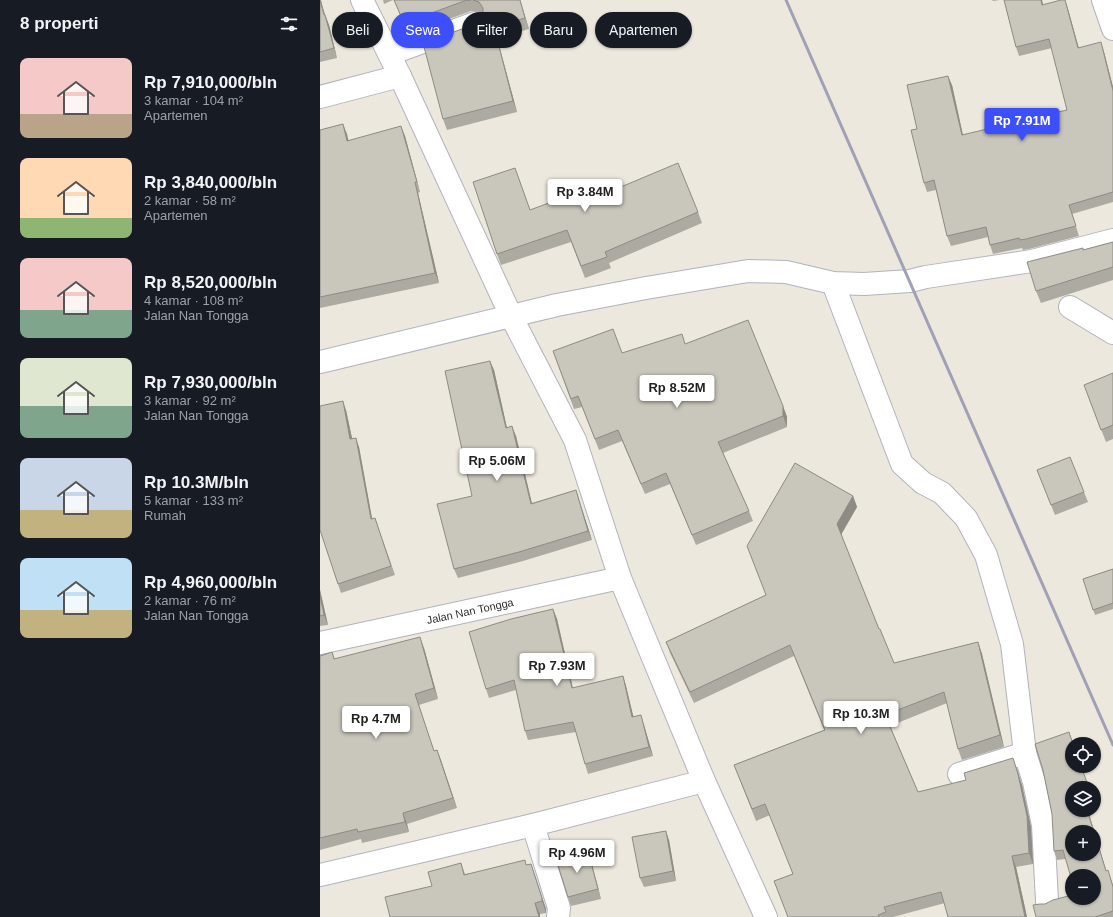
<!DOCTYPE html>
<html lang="id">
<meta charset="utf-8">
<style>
body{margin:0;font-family:Arial,sans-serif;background:#20242c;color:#f1f3f6;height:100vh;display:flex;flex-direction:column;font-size:15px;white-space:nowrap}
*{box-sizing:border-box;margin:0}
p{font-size:13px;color:#9ea1a6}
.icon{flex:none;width:22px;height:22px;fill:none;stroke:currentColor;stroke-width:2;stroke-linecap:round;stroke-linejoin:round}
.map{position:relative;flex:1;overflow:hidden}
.details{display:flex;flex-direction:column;background:#171b24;width:320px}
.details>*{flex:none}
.hud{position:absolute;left:12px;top:12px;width:380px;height:36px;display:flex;gap:8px}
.buttons{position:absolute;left:745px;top:737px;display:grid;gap:8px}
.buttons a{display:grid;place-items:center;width:36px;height:36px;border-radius:50%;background:#171b24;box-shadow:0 1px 3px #0004;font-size:20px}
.price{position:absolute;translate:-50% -34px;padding:0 9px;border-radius:4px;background:#fff;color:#222;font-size:13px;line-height:26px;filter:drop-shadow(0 1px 2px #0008)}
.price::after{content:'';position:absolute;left:50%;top:24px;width:12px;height:9px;margin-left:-6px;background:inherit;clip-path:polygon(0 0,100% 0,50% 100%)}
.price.current{background:#3c4ffb;color:#fff}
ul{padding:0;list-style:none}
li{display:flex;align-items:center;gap:12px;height:100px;padding:0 20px}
li span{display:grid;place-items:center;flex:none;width:112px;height:80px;border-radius:8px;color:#555}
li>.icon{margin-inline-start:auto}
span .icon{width:48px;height:48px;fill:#fffc;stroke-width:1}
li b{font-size:17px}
h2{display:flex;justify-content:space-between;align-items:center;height:48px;padding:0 20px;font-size:17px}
.chip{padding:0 14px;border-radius:18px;background:#171b24;box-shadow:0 1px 3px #0004;font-size:14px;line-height:36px}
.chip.current{background:#3c4ffb;color:#fff}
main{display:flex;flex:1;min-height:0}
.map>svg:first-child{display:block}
</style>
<main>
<section class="details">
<h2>8 properti<svg class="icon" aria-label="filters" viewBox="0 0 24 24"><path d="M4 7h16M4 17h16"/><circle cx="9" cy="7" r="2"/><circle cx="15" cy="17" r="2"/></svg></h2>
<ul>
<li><span style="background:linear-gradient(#f6c9c9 70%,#b9a48a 0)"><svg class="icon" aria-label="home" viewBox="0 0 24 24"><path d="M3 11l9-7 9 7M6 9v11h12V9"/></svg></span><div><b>Rp 7,910,000/bln</b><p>3 kamar · 104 m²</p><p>Apartemen</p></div></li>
<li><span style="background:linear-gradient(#ffd9b3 75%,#8fb573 0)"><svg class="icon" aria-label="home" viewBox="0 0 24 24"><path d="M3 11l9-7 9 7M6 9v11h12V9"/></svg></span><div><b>Rp 3,840,000/bln</b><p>2 kamar · 58 m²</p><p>Apartemen</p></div></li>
<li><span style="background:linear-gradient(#f6c9c9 65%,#7fa58c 0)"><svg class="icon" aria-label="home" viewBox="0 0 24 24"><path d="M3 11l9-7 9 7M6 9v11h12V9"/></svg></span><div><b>Rp 8,520,000/bln</b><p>4 kamar · 108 m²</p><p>Jalan Nan Tongga</p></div></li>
<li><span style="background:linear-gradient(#dfe7d0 60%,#7fa58c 0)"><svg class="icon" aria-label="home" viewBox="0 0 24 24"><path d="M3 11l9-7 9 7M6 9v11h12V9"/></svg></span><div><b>Rp 7,930,000/bln</b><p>3 kamar · 92 m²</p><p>Jalan Nan Tongga</p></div></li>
<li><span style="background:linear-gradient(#c9d6e8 65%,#c2b280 0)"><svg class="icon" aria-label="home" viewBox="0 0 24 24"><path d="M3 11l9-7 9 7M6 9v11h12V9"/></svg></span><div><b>Rp 10.3M/bln</b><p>5 kamar · 133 m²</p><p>Rumah</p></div></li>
<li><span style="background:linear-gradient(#bfe0f5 65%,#c2b280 0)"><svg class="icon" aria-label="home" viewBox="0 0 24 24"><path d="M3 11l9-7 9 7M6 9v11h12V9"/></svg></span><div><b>Rp 4,960,000/bln</b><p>2 kamar · 76 m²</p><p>Jalan Nan Tongga</p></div></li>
</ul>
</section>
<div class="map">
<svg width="793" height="917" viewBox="0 0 793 917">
<rect width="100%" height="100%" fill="#ede8dd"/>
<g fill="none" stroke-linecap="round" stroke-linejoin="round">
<g stroke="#b1b2bf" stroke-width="24">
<g id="minor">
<polyline points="42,0 80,76 191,316 255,440 300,578 384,781 446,917"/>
<polyline points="783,0 793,29"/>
<polyline points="70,54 155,23"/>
<polyline points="0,97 80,76"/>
<polyline points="513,283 582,464 603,483 622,493 646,518 666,555 692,644 705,753 714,782 723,825 727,901"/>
<polyline points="750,307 793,333"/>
<polyline points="0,362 237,305 326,288 428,271 466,272 513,283 544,284 590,281 606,277 712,261 793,240"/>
<polyline points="0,643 300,578"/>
<polyline points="639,774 705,753"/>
<polyline points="213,825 239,908 238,917"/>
<polyline points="0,875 213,825 384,781"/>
</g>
</g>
<use href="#minor" stroke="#fff" stroke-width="22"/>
<polyline stroke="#a0a1b6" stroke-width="3" points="466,0 793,745"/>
</g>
<g fill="#adaaa2">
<polygon points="0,0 9,25 17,58 0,62"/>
<polygon points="63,0 73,0 64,4"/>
<polygon points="74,0 200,0 209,29 177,38 197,112 127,130 123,119 156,24 161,20 163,14 157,11 151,11 88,34"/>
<polygon points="672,0 680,0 673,1"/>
<polygon points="684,0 722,0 723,5 745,0 748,9 759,48 784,52 793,87 793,202 752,214 759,236 709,249 703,250 702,248 673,254 670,245 668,237 631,246 627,236 616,190 607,192 604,183 597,129 632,85 643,135 747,110 732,48 699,56 696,47"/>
<polygon points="23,124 28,141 85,136 100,192 98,193 119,283 0,308 0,130"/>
<polygon points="195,168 210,210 265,202 378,212 382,223 289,263 291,268 265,278 251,242 181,265 177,254"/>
<polygon points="793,242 793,280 721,303 716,291 763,250"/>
<polygon points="365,344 463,406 467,417 467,427 403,453 429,511 433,521 376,545 350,484 325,494 302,441 279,450 262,407 254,409 233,351 302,353"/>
<polygon points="174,370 187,428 196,436 212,503 256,490 272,540 203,561 138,578 134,569 152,496"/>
<polygon points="793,373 793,439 786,442 768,396"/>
<polygon points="26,410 32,438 39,447 52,519 55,518 75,575 21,593 18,584"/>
<polygon points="717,470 764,492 768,502 735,515"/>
<polygon points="533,496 537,507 521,534 559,629 574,663 658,642 662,654 684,747 642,760 638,749 627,703 570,726 598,792 697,769 702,785 711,827 713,864 696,867 707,917 628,917 625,903 573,917 468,917 454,881 473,874 450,815 436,821 414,765 504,730 474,656 374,703 350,653 346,642 446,595"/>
<polygon points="793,569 793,609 775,615 763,579"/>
<polygon points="0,590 8,625 0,626"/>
<polygon points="233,609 237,619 253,688 303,676 306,686 313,717 324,725 333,756 268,774 265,764 256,732 208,740 205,731 196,690 169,698 166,689"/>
<polygon points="104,648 118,699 99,705 114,751 117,750 137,808 87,824 89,832 42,843 41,839 0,850 0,656 12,652 15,659"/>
<polygon points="774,802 777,811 769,814 786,870 791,879 793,885 793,917 716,917 725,904 774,898 745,859 737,860 734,851 752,810 774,810"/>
<polygon points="349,840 356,881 324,887 320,878"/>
<polygon points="268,851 271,861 281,899 251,906 248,897"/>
<polygon points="141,863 145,874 211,864 226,909 226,913 220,914 112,886"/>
</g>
<g fill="#8d8b84">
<polygon points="0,0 1,0 7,25 4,15"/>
<polygon points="200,0 209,29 205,18"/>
<polygon points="721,0 722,0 725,15 722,5"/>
<polygon points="745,0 748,9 761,57 758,48"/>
<polygon points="5,15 9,25 17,58 14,48"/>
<polygon points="174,27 177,38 197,112 193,101"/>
<polygon points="781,42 784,52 793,87 793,91"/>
<polygon points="628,76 632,85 645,145 642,135"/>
<polygon points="23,124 27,134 31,151 27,141"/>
<polygon points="81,126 85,136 100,192 97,182"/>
<polygon points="95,182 98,193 119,283 115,273"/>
<polygon points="170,361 174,370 189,437 186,428"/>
<polygon points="23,401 26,410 34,448 30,439"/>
<polygon points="463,406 467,417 467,427 463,416"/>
<polygon points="192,426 196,436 214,513 211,504"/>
<polygon points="36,438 39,447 54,529 51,519"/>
<polygon points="256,490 259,500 272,540 268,531"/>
<polygon points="533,496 537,507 521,535 517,524"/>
<polygon points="0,590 8,625 4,615 0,596"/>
<polygon points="233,609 237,619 255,698 252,688"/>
<polygon points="100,637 104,648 118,699 114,688"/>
<polygon points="658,642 662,654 684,747 680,735"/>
<polygon points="303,676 306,686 316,727 312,717"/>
<polygon points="321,715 324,725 333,756 329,747"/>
<polygon points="117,750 121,760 137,808 133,798"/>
<polygon points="693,758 702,785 711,827 713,864 709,853"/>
<polygon points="767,810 769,814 789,880 786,871"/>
<polygon points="83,813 87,824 89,832 85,822"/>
<polygon points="346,831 349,840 356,881 353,871"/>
<polygon points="268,851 271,861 281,899 278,889"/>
<polygon points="692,856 696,867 707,917 705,917"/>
<polygon points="211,864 226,909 226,913 222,901"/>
<polygon points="215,903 220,914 220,917 219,917"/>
</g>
<g fill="#c9c6bc" stroke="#8d8b84">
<polygon points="0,0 4,15 5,15 14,48 0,52"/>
<polygon points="74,0 151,0 147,0 84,23"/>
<polygon points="153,0 200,0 205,18 174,27 193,101 123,119 103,43 156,24 161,20 163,15 163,8 159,2"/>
<polygon points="684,0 721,0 722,5 741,0 745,0 758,48 781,42 793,91 793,192 749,205 756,226 706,239 700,240 699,238 670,245 666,227 627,236 614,180 604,183 591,130 597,129 587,85 628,76 642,135 747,110 729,39 696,47"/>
<polygon points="23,124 27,141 81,126 97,182 95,182 115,273 0,297 0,130"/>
<polygon points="358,163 378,212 285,252 287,257 261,266 247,230 177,254 153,182 195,168 210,210 261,191 265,202"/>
<polygon points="793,242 793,267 716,291 707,262 763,248 763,250"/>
<polygon points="428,320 463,406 463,416 398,442 429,511 372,535 346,473 321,484 298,430 275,439 258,396 251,399 233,351 293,329 302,353 362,334 365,344"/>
<polygon points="170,361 186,428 192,426 211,504 256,490 268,531 199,552 134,569 117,504 152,496 125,371"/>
<polygon points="793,373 793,425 781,430 764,385"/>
<polygon points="23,401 30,439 36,438 51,519 55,518 71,566 18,584 0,530 0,406"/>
<polygon points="750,457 764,492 731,505 717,470"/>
<polygon points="475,463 533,496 517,524 559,629 560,629 574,663 658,642 680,735 638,749 624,692 565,715 598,792 646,780 644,773 693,758 698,774 707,816 709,853 692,856 705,917 628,917 621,892 564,907 566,912 558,915 559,917 468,917 454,881 473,874 445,804 432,809 414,765 505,730 470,645 370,692 346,642 446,595 427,546"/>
<polygon points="793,569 793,603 773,610 763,579"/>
<polygon points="0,596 4,615 0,616"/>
<polygon points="233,609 252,688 303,676 312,717 321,715 329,747 265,764 253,722 205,731 194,680 166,689 149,632 191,619"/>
<polygon points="100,637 114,688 95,694 114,751 117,750 133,798 83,813 85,822 38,832 37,829 0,838 0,656 12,652 14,659"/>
<polygon points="749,732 753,744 752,744 752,766 761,766 769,788 752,788 752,810 767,810 774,832 752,832 752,854 774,854 774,832 786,871 788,870 793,887 793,911 775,917 716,917 713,905 720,904 725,904 733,900 752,895 752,898 774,898 774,876 752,876 752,881 743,850 734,851 732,814 723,770 715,744"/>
<polygon points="346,831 353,871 320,878 312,837"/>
<polygon points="268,851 278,889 248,897 236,859"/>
<polygon points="205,860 206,865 211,864 222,898 222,901 215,903 219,917 70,917 65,897 112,886 108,872 141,863 144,875"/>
</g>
<g text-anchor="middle" stroke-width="3" stroke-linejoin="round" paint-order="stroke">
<g font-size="11" fill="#2b2b2b" stroke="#fff">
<text transform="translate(150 611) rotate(-12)" y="4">Jalan Nan Tongga</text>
</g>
</g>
</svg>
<div class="buttons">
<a><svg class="icon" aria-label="locate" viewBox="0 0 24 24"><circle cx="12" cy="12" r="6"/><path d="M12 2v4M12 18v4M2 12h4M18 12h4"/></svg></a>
<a><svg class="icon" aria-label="layers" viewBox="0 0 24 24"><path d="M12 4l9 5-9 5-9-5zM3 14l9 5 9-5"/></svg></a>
<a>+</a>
<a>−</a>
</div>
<b class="price current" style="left:702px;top:142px">Rp 7.91M</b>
<b class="price" style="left:265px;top:213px">Rp 3.84M</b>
<b class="price" style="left:357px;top:409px">Rp 8.52M</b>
<b class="price" style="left:177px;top:482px">Rp 5.06M</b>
<b class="price" style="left:237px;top:687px">Rp 7.93M</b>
<b class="price" style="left:541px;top:735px">Rp 10.3M</b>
<b class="price" style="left:56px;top:740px">Rp 4.7M</b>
<b class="price" style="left:257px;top:874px">Rp 4.96M</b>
<div class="hud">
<a class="chip">Beli</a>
<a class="chip current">Sewa</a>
<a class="chip">Filter</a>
<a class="chip">Baru</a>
<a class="chip">Apartemen</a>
</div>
</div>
</main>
